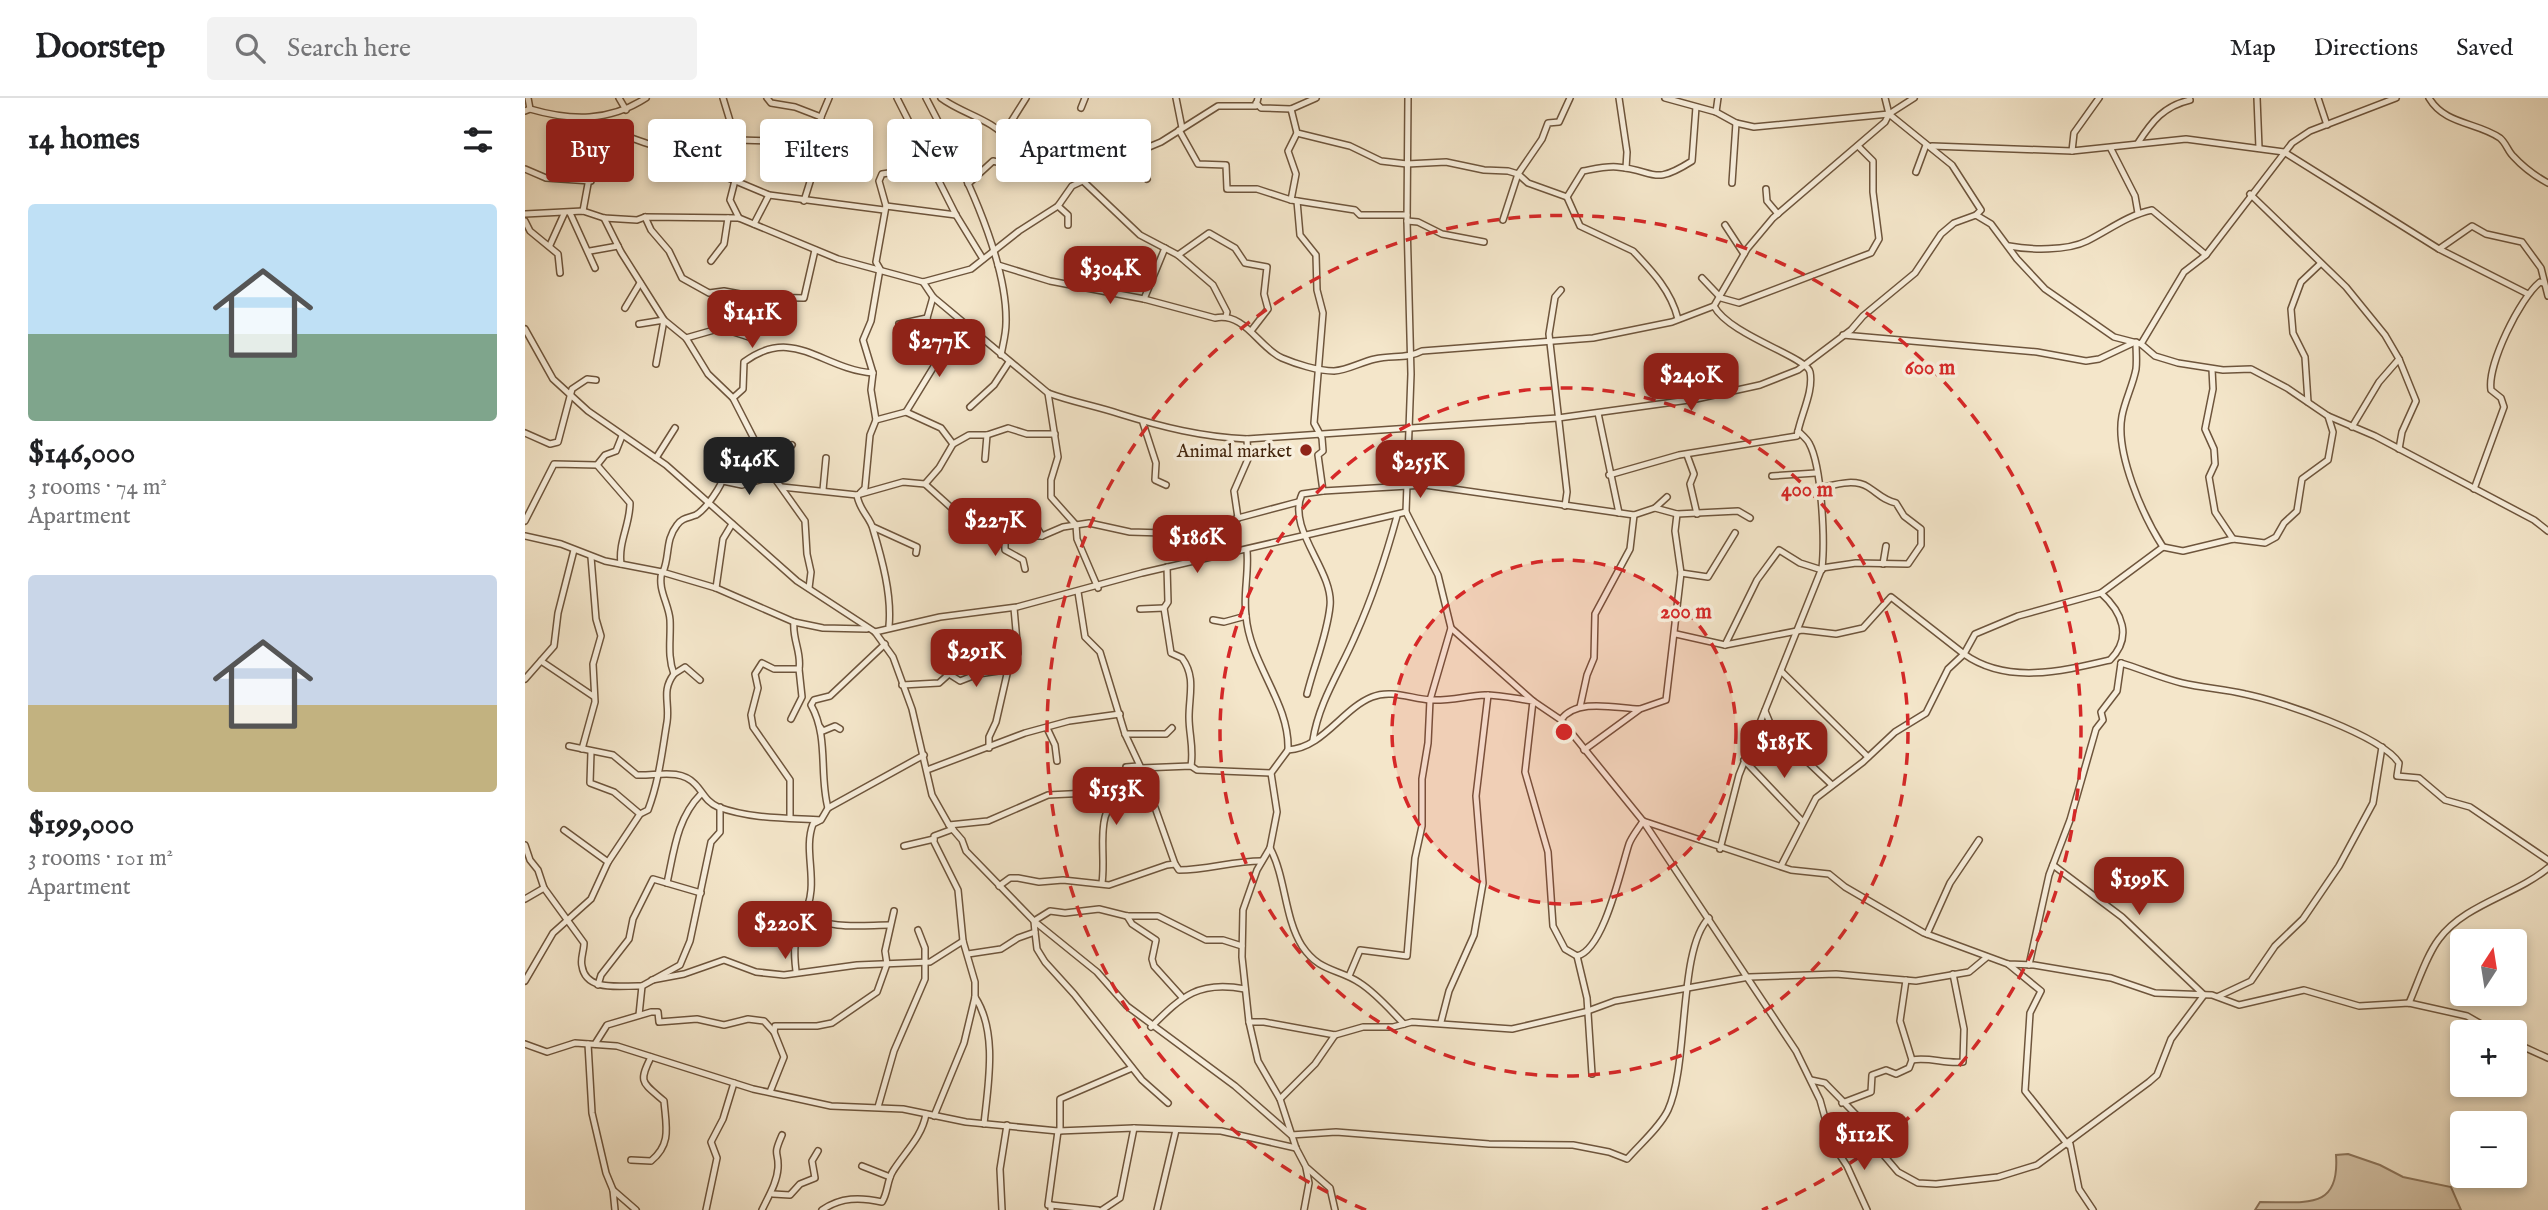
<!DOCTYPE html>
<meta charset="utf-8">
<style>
body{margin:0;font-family:"IM FELL English",serif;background:#f2f2f2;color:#202124;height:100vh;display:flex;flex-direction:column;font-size:26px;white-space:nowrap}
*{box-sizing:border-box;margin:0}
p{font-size:23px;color:#757577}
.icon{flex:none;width:38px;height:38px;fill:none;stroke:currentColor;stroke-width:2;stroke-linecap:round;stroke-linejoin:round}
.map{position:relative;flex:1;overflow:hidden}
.details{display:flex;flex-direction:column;background:#fff;width:525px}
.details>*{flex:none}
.banner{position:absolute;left:21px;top:21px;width:665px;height:63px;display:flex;gap:14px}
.needle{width:46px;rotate:12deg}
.buttons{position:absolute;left:1925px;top:831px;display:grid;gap:14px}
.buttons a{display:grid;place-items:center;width:77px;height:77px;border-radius:7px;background:#fff;box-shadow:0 4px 10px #0003;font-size:35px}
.price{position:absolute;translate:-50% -60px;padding:0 16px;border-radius:14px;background:#8f2418;color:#fff;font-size:23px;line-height:46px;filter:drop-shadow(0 2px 4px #0008)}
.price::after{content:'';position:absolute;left:50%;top:42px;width:21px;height:16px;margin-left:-10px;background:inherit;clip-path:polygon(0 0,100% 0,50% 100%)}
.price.selected{background:#222;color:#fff}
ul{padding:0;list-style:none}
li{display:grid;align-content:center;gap:14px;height:371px;padding:0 28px}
li span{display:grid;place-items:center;height:217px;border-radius:7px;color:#555}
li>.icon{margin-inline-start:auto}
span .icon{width:126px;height:126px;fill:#fffc;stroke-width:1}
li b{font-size:30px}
h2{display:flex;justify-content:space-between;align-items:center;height:84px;padding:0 28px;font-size:30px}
.chip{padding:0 24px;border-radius:7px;background:#fff;box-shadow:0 4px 10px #0003;font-size:24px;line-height:63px}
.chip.selected{background:#8f2418;color:#fff}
header{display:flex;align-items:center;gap:42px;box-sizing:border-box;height:98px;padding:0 35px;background:#fff;border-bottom:2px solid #e0e0e0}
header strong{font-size:33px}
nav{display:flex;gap:38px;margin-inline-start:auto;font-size:24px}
.search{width:490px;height:63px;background:#f2f2f2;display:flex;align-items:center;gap:18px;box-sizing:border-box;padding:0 24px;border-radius:7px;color:#757577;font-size:26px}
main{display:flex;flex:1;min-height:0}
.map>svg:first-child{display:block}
</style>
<header>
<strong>Doorstep</strong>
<div class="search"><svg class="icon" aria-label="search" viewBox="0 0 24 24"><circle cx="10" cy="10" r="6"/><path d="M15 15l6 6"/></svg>Search here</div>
<nav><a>Map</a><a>Directions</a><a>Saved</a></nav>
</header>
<main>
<section class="details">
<h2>14 homes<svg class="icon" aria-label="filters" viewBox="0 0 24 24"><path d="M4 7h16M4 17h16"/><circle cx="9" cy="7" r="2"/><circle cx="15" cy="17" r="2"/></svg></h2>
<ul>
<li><span style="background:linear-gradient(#bfe0f5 60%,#7fa58c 0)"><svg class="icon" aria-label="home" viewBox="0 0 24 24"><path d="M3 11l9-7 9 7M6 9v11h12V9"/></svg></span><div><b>$146,000</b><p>3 rooms · 74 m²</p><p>Apartment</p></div></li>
<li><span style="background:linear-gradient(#c9d6e8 60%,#c2b280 0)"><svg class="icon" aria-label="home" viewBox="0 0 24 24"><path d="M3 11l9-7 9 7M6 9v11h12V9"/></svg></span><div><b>$199,000</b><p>3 rooms · 101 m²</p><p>Apartment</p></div></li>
</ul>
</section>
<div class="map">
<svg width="2023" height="1112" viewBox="0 0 2023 1112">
<rect width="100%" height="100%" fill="#f4e6ca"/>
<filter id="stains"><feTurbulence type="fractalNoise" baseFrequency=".00286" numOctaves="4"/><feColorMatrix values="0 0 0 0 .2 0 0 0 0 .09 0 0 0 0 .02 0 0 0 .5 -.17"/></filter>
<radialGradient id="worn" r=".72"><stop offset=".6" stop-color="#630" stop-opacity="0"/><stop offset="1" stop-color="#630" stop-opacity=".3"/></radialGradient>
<path fill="#d6c5aa" stroke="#8c755c" stroke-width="2" d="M1823,1056L1855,1067L1878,1079L1926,1089L1936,1112H1730L1735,1104C1782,1104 1815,1112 1811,1057Z"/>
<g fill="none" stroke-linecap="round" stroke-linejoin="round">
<g stroke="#6e553c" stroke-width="8">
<g id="street">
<polyline points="3,0 5,11"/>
<polyline points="94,0 101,12"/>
<polyline points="198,0 216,59 205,102 214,120"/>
<polyline points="242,0 246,5 270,9 296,19"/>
<polyline points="372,0 431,117 458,161"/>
<path d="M401,0C432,59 483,158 481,225C481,236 478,246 476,257"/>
<path d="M416,0C437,16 468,21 484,43L577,62L583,66"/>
<polyline points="651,0 657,30"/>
<polyline points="883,0 882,123 886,276 881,414 913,477 926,530 1008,603 1036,622 1118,723 1271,953 1295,1002 1307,1045 1322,1068 1342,1112"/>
<polyline points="1094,0 1102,54 1101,70"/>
<polyline points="1140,0 1191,14 1211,25 1229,29 1364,16 1389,0"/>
<polyline points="1360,0 1364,16 1427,67 1456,112 1451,117"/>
<polyline points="1732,0 1734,50"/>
<polyline points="1793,0 1802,27"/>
<path d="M1904,0C1920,27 1952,24 1975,40C1981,45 1983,53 1988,58C1998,69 2010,78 2023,85"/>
<polyline points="731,5 736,10 766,11 791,0"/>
<polyline points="556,10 560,0"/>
<polyline points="766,11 772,35 825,48 856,63 882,66 921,64 959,72 983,73 993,76 1003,85 1042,99"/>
<path d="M0,13L5,11C46,23 84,24 121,0"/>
<polyline points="1191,14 1193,0"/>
<path d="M73,27C108,41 139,53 175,59L182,71L244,97L359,112"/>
<polyline points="654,32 673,66 701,67 702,91 732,91 766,102 830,112 835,117 882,117"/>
<polyline points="479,35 501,0"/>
<polyline points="213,42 247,43"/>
<path d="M1613,45C1627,23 1639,8 1665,2"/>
<polyline points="1407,48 1547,53 1661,41 1759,54 1914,151 1947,128 1961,136 1997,144 2016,170 2023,198"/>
<polyline points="1586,51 1610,98 1613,115"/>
<polyline points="1547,53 1549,35 1574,0"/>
<polyline points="608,56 622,81"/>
<polyline points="175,59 176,54 190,47 213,45"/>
<polyline points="0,71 21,80 66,83"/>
<polyline points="1391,74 1401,47"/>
<polyline points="558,83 615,137 653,157 688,187 702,214 701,218"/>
<polyline points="1207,85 1211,25"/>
<polyline points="443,86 468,63 484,67"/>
<polyline points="1241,91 1242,103 1253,116"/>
<polyline points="1725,96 1821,189 1860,237 1874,261 1891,303 1877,334 1874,351"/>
<polyline points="766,102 771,76 763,53 772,35"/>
<polyline points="279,103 289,71 296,19 304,0"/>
<path d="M772,103L775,137L791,157L792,192L798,215L789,325L797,340L798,353L793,357L798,393L777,396C761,431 809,473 805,508C802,538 789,567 782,596"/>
<polyline points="361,108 431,117"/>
<polyline points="533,108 543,117 543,127"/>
<polyline points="58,113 74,26"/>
<polyline points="45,115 70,170"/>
<polyline points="0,116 58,113 79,120 112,122 120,119 214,120 313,161 398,184 446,171 494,133 533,108 547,88 566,79 583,66 636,44 693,8 731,8 733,0"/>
<polyline points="120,119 126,132 144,153 157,180 184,195 199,193 231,199 279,200 290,152"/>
<polyline points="79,120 96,154 139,222 161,240 183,276 208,300 248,378 280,423 282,456 286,474 284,490"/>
<polyline points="978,122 993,76 1017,41 1023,25 1034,24 1045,0"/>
<polyline points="0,123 5,133 33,156 35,175"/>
<polyline points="882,123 893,124 917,136 959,144"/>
<polyline points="229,126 244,97"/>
<polyline points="1200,127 1219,156"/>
<polyline points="25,147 39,116"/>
<path d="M1484,148C1505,152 1542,153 1562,143C1584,132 1603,117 1627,112L1681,157L1767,45L1785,33L1871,0"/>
<polyline points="1914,151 2003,196"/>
<polyline points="65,153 93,148"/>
<polyline points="653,157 684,135 710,150 720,165 742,169 739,196 743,211 726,233"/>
<polyline points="186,163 199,146 203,120"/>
<path d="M473,167L525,183L619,201L690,220C720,214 733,249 757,260C771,266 793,273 809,273C823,272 836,264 850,261C867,257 882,261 897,253L1068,240L1147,224L1189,208L1222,151L1248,120L1360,24L1364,16"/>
<polyline points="1177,180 1196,200 1214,205 1346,155 1354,141 1348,94 1348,63 1333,48"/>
<path d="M398,184L408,199L523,295C547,304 571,308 595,316C637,329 677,339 722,341L1033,320L1171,301L1235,287L1273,272L1326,232L1338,218L1390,175L1416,136L1429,125L1451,117L1466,126L1492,161L1520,191L1589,239L1616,246L1630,258L1653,265L1698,272L1726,271L1762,290L1803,318L1850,338L2009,422L2023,433"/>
<polyline points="1036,192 1030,199 1024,236 1042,394 1040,408"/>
<polyline points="408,199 402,220 411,265 381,314 416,330 428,346"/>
<polyline points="619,201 640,150"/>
<polyline points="100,210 115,185"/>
<path d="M1153,221C1146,193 1128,174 1108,153L1055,128L1042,99L1058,73C1069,71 1081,68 1092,69C1131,72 1126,89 1167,63L1171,9"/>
<polyline points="114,226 139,222 131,266"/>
<polyline points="374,226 402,220"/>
<path d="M0,231L28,281L63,313L141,367L272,483L350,534L368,559L387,611L407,697L424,727L437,742L441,753L509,823L572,874L602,908L710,988L766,1037L811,1034L964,1046L1048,1047L1084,1054L1102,1061C1115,1046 1135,1029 1143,1012C1164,967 1153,850 1184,820"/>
<polyline points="1318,237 1512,254 1561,263 1574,261 1608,245"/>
<polyline points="161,240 196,230 224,239 230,237 231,199"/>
<polyline points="1616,246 1659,174 1681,157"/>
<polyline points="1687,271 1688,291 1680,331 1689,351 1690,366 1684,379 1690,414 1708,441"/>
<polyline points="348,275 346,292 351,322"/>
<polyline points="523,295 533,359 526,382 526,399 551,427 552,441 573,490"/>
<path d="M208,300L218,291L219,264C269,227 296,271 348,275L338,242L346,223L355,171L351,164L361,108L354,83L357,76L384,72L398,74L406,66"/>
<polyline points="1783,304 1780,259 1768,235 1766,211 1776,184 1795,166"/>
<polyline points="445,309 469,287 484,264"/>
<polyline points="1073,315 1094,415"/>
<polyline points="618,325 631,365 630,382 641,387"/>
<polyline points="1827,329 1854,284 1874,261"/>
<polyline points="0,335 25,346 33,344 47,291 62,281 71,282"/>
<polyline points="1162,357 1169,376 1165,386 1172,416"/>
<polyline points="131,360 150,330"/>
<polyline points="460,361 462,337"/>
<polyline points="72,367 80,357 91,353 97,338"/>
<polyline points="246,368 252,366 267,347"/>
<path d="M1084,377L1154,357L1272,338C1275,318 1289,294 1285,274C1282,259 1204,237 1189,208"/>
<polyline points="1247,378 1291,375"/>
<polyline points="198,383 217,387 248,378"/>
<polyline points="400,386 414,370 428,346 444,337 462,337 483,330 502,336 530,336"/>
<polyline points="257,389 332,397 378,384 400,386 450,431 480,438 517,438 538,429 564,425 605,434 673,436 713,420 773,404"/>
<path d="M1294,390C1309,387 1329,380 1343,389C1354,396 1358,402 1371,405L1379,418L1396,431V447L1383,466L1331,465L1297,470"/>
<path d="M1949,391L1979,309L1976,300L1966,292C1962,267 1995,200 2015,184L2018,185"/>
<polyline points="298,392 301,360"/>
<polyline points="798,393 900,387 1109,417 1130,410 1142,399"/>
<polyline points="335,395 340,390 345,337 351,322 381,314"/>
<path d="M332,397C334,412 345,419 348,431C357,461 367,497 364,528"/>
<polyline points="500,410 517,438"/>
<polyline points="1130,410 1152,416 1213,413 1225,420"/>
<polyline points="713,420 709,393 723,361 722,341"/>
<path d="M0,423L29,366L72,367L105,405C105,427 93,444 96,466"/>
<polyline points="348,429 392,449 391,455"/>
<polyline points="0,438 36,446 80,463 137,474 191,490 269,524 298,530 342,531"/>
<polyline points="480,438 480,452 498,462 500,471"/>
<polyline points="1638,449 1658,453 1708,441 1740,445 1751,439 1759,425 1772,413 1777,381 1803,362 1808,334 1803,318"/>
<path d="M722,453C724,475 718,497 721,518C725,566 765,605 763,652"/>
<polyline points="1358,466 1361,448"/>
<path d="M642,469L643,504L639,510L646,555L657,560C671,579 664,597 664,619C664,637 669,649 666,668"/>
<path d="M138,474C145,458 140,442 152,427C157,420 163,420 171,417C181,411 197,388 199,377"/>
<polyline points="1156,475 1183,479 1210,435"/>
<polyline points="191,490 198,441 207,426"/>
<polyline points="553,494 560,539 575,554 600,636 616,670 650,766"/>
<polyline points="615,511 639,510"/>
<polyline points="688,522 699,524 721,518"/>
<polyline points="350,534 415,519 492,509 617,475 881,414"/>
<polyline points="1151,536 1200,547 1277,532 1311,536 1338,530 1366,499 1439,556 1450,536 1493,518 1576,495"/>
<polyline points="1200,547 1232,482 1254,452 1275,465 1297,472"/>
<polyline points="16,563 68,598"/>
<path d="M1596,565C1616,571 1636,580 1657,585C1678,590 1699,591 1720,596C1755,603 1856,637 1874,665L1872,678L1894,680L1920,702L1945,709L2023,762"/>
<polyline points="1256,573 1343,659"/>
<polyline points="149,576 160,569 175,582"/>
<polyline points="424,576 435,583 453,576 480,572"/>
<polyline points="0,581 29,548 33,515 49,452"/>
<polyline points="377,587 414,585 424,576 413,558"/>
<polyline points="1055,609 1062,577 1069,560 1070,516 1105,451 1109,417"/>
<polyline points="1240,613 1247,630 1307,687"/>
<polyline points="266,621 277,599 274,571"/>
<path d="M1036,622C1051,600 1090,610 1114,611"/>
<polyline points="295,629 298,633 310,628 315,631"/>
<polyline points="522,630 530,647 532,663"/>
<polyline points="600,636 641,636 647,630"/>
<path d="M788,642C794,603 816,572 831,536C848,498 861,458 872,418"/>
<path d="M44,648L88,657L112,677C131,678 155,670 170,686C178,694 181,704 193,709C226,721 261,720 296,722L303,710L399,657"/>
<polyline points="464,650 464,639 471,624 482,576 478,558 493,555 489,510"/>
<polyline points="57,651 70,604 68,566 76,538 71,521 66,459"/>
<polyline points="1059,652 1115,611 1141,602 1156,475 1150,433 1152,416"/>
<polyline points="66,654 65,685 89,694 115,716"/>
<polyline points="1219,662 1277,723"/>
<polyline points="616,670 666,668 672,672 746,675"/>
<polyline points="402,672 500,635 544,623 595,616"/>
<path d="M303,710C294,677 304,639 286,607L289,602L305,598L360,546"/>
<path d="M265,720V682L228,629L226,617L233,590L230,576L237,565L249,571H274C277,555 267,541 269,524"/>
<polyline points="1118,723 1266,772 1304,776 1320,789 1399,835 1483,866 1509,867 1586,880 1630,895 1687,897 1714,907 1779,892 1834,908 1884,905 1942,918 1970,934"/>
<polyline points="424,727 463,723 523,697 564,695 582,710"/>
<polyline points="39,732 83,764"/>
<path d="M0,747L5,762L13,772L19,790L59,845C59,853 55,861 57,868C61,895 97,887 117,888L114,917"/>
<polyline points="379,748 409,741"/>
<path d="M745,750C761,780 759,819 777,848C795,875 813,870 835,885C852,896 865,912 879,926"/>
<path d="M1195,751L1214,677L1297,470C1300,443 1297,368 1284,345C1282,341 1276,336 1273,333"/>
<path d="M1256,768L1291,700L1338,664L1370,634L1401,615L1423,571L1439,556C1482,587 1538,573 1585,562C1608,539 1597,514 1576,495L1638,449C1618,418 1590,355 1597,318C1600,302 1608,287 1611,271C1612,263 1611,253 1611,244"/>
<path d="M142,785C149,753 152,720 176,696"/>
<path d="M577,785C582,750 566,713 602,690L601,669L613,668"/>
<path d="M474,788L485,780H493L514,784L538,782L584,787L642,767L650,766L654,772C682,772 708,763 736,763"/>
<polyline points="0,801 19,790"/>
<path d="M282,815C302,833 339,827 365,827"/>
<polyline points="602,818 607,826 631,842 627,861 629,868 656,898"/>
<polyline points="510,834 512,851 520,864 549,896 617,982 643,1005"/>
<polyline points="1402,836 1425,785 1454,742"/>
<polyline points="443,856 476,851 493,840 510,834 509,823 525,813 540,815 574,811 602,818 633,818 681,842 698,842 717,848"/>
<path d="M1052,858C1079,852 1096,770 1104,746C1107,738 1114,730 1118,723"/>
<polyline points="1483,866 1516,893 1505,915 1500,993 1543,1047"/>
<polyline points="1504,867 1524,777 1545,722 1571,631 1578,622 1576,614 1592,593 1596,565"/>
<path d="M271,873C269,857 268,839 276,824C281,813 285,805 286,792C288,770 280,747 288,726L294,723"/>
<polyline points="824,878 835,852 882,858 890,760 897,728 897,681 903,645 905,602 926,530"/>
<polyline points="127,882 159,876 199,862 231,874 259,877 332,867 405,864 438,843"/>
<path d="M0,883L28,835L66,801L83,764L115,716L123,712C134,683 137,654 142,624C145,605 136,593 149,576C142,558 146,541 145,522C144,506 132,491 137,474"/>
<polyline points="73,887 76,877 104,841 108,821 128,781 176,795"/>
<polyline points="117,888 155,867 165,843 186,744 195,734 195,709"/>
<polyline points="1694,898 1726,883 1750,848 1778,821 1814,768 1848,705 1857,649"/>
<path d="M450,899C473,934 463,987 459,1026"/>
<path d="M1884,905C1893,885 1901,858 1914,841C1940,806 1991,797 2023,770"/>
<polyline points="724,924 739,924 810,937 838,929 868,929 887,924 987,931 1060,914 1090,903 1224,879 1311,876 1391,883 1444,874 1462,859"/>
<polyline points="916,924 924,893 949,837 958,785 951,698 963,597"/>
<path d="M626,929C657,898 674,882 720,891"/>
<polyline points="249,934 250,928 292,928 307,925 352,894 362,866 360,853 369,813"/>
<polyline points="1990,945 2023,960"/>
<polyline points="0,946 22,954 50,945 92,948 228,991 306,1008 378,1011 441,1024 533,1033 609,1030 696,1033 771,1050"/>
<polyline points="63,946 67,1015 81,1075 88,1092 111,1112"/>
<polyline points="70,946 82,927 126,914 133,914 134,924 172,921 199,927 223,921 239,923 249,934 259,959 245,994"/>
<path d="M1387,962C1405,959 1420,966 1438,964L1439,931L1428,876"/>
<polyline points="1286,982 1300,985 1346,1032 1356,1054 1373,1074 1393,1085 1411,1086 1473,1079 1512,1067 1624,984 1632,977 1646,941 1679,897 1597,819 1528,767"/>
<polyline points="755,1001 790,966 810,937"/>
<polyline points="1317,1005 1346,994 1347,977 1361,972 1371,976 1384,970 1387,962 1375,923 1381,882"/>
<polyline points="353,1009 369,953 400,881 400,850 393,832"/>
<polyline points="409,1018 439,945 450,899 450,884 438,843 433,792 409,744 409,738 428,731"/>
<polyline points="535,1033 535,1001 607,970"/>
<polyline points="1545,1046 1554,1091 1568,1112"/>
<path d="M106,1062L126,1063C147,1046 141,1028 139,1003C117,984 113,985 126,959"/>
<polyline points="337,1068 365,1079"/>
<polyline points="88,1092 90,1112"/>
<polyline points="248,1096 265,1097 275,1086 290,1080 287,1063 293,1053"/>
<polyline points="526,1107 573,1112"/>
<polyline points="181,1112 192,1060 186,1044 198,1021 209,985"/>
<path d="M237,1112C243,1099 252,1085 253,1070C254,1052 247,1060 257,1037"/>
<path d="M297,1112C316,1099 335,1099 357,1104C363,1095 362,1082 368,1073C380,1054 397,1039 401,1016"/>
<polyline points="477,1112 475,1071 482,1027"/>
<polyline points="526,1112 526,1107 523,1107 533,1033"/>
<polyline points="577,1112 595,1100 609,1030"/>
<polyline points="632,1112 651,1032"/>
<polyline points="779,1112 784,1085 781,1070"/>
<path d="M810,1112L805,1090L781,1069L771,1050L755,1001L733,963L724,924L717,859L718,812L732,772L745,750L752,714L746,675L763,652C798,650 817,611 847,599C866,591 887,601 906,602C924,603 942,598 960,597C976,597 993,601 1008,603L1000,674L1023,754L1028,828L1040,851L1052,858L1062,900L1067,976"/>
</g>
</g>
<use href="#street" stroke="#f8efdd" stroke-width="5"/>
</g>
<circle cx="1039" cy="634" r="172" fill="#d62828" fill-opacity=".12"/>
<g fill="none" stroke="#d62828" stroke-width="3.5" stroke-dasharray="12 9">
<circle cx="1039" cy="634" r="172"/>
<circle cx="1039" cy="634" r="344"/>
<path d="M841 1112A517 517 0 1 1 1237 1112"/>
</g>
<circle fill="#8f2418" stroke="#f8efdd" stroke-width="2.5" cx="781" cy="352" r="7"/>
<g text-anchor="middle" stroke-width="7" stroke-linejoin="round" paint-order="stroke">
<g font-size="19" fill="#42250d" stroke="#f8efdd" text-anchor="end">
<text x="767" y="359">Animal market</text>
</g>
</g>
<circle cx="1039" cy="634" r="10" fill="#d62828" stroke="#f8efdd" stroke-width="3.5"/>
<g font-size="21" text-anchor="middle" font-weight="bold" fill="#d62828" stroke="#f8efdd" stroke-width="7" stroke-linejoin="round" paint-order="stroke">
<text x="1405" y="276">600 m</text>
<text x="1282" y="398">400 m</text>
<text x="1161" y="520">200 m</text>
</g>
<rect width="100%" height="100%" filter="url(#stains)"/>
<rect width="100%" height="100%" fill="url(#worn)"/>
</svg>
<div class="buttons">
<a><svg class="needle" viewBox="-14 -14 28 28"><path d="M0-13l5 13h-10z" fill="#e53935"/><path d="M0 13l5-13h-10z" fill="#757577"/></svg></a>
<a>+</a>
<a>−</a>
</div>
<b class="price" style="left:585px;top:208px">$304K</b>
<b class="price" style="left:227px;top:252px">$141K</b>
<b class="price" style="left:414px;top:281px">$277K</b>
<b class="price" style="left:1166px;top:315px">$240K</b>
<b class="price selected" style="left:224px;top:399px">$146K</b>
<b class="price" style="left:895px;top:402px">$255K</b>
<b class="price" style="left:470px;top:460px">$227K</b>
<b class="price" style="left:672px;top:477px">$186K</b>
<b class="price" style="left:451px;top:591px">$291K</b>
<b class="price" style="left:1259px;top:682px">$185K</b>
<b class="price" style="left:591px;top:729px">$153K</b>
<b class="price" style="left:1614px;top:819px">$199K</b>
<b class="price" style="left:260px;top:863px">$220K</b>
<b class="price" style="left:1339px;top:1074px">$112K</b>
<div class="banner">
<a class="chip selected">Buy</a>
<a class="chip">Rent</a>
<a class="chip">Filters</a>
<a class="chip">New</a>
<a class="chip">Apartment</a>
</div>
</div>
</main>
